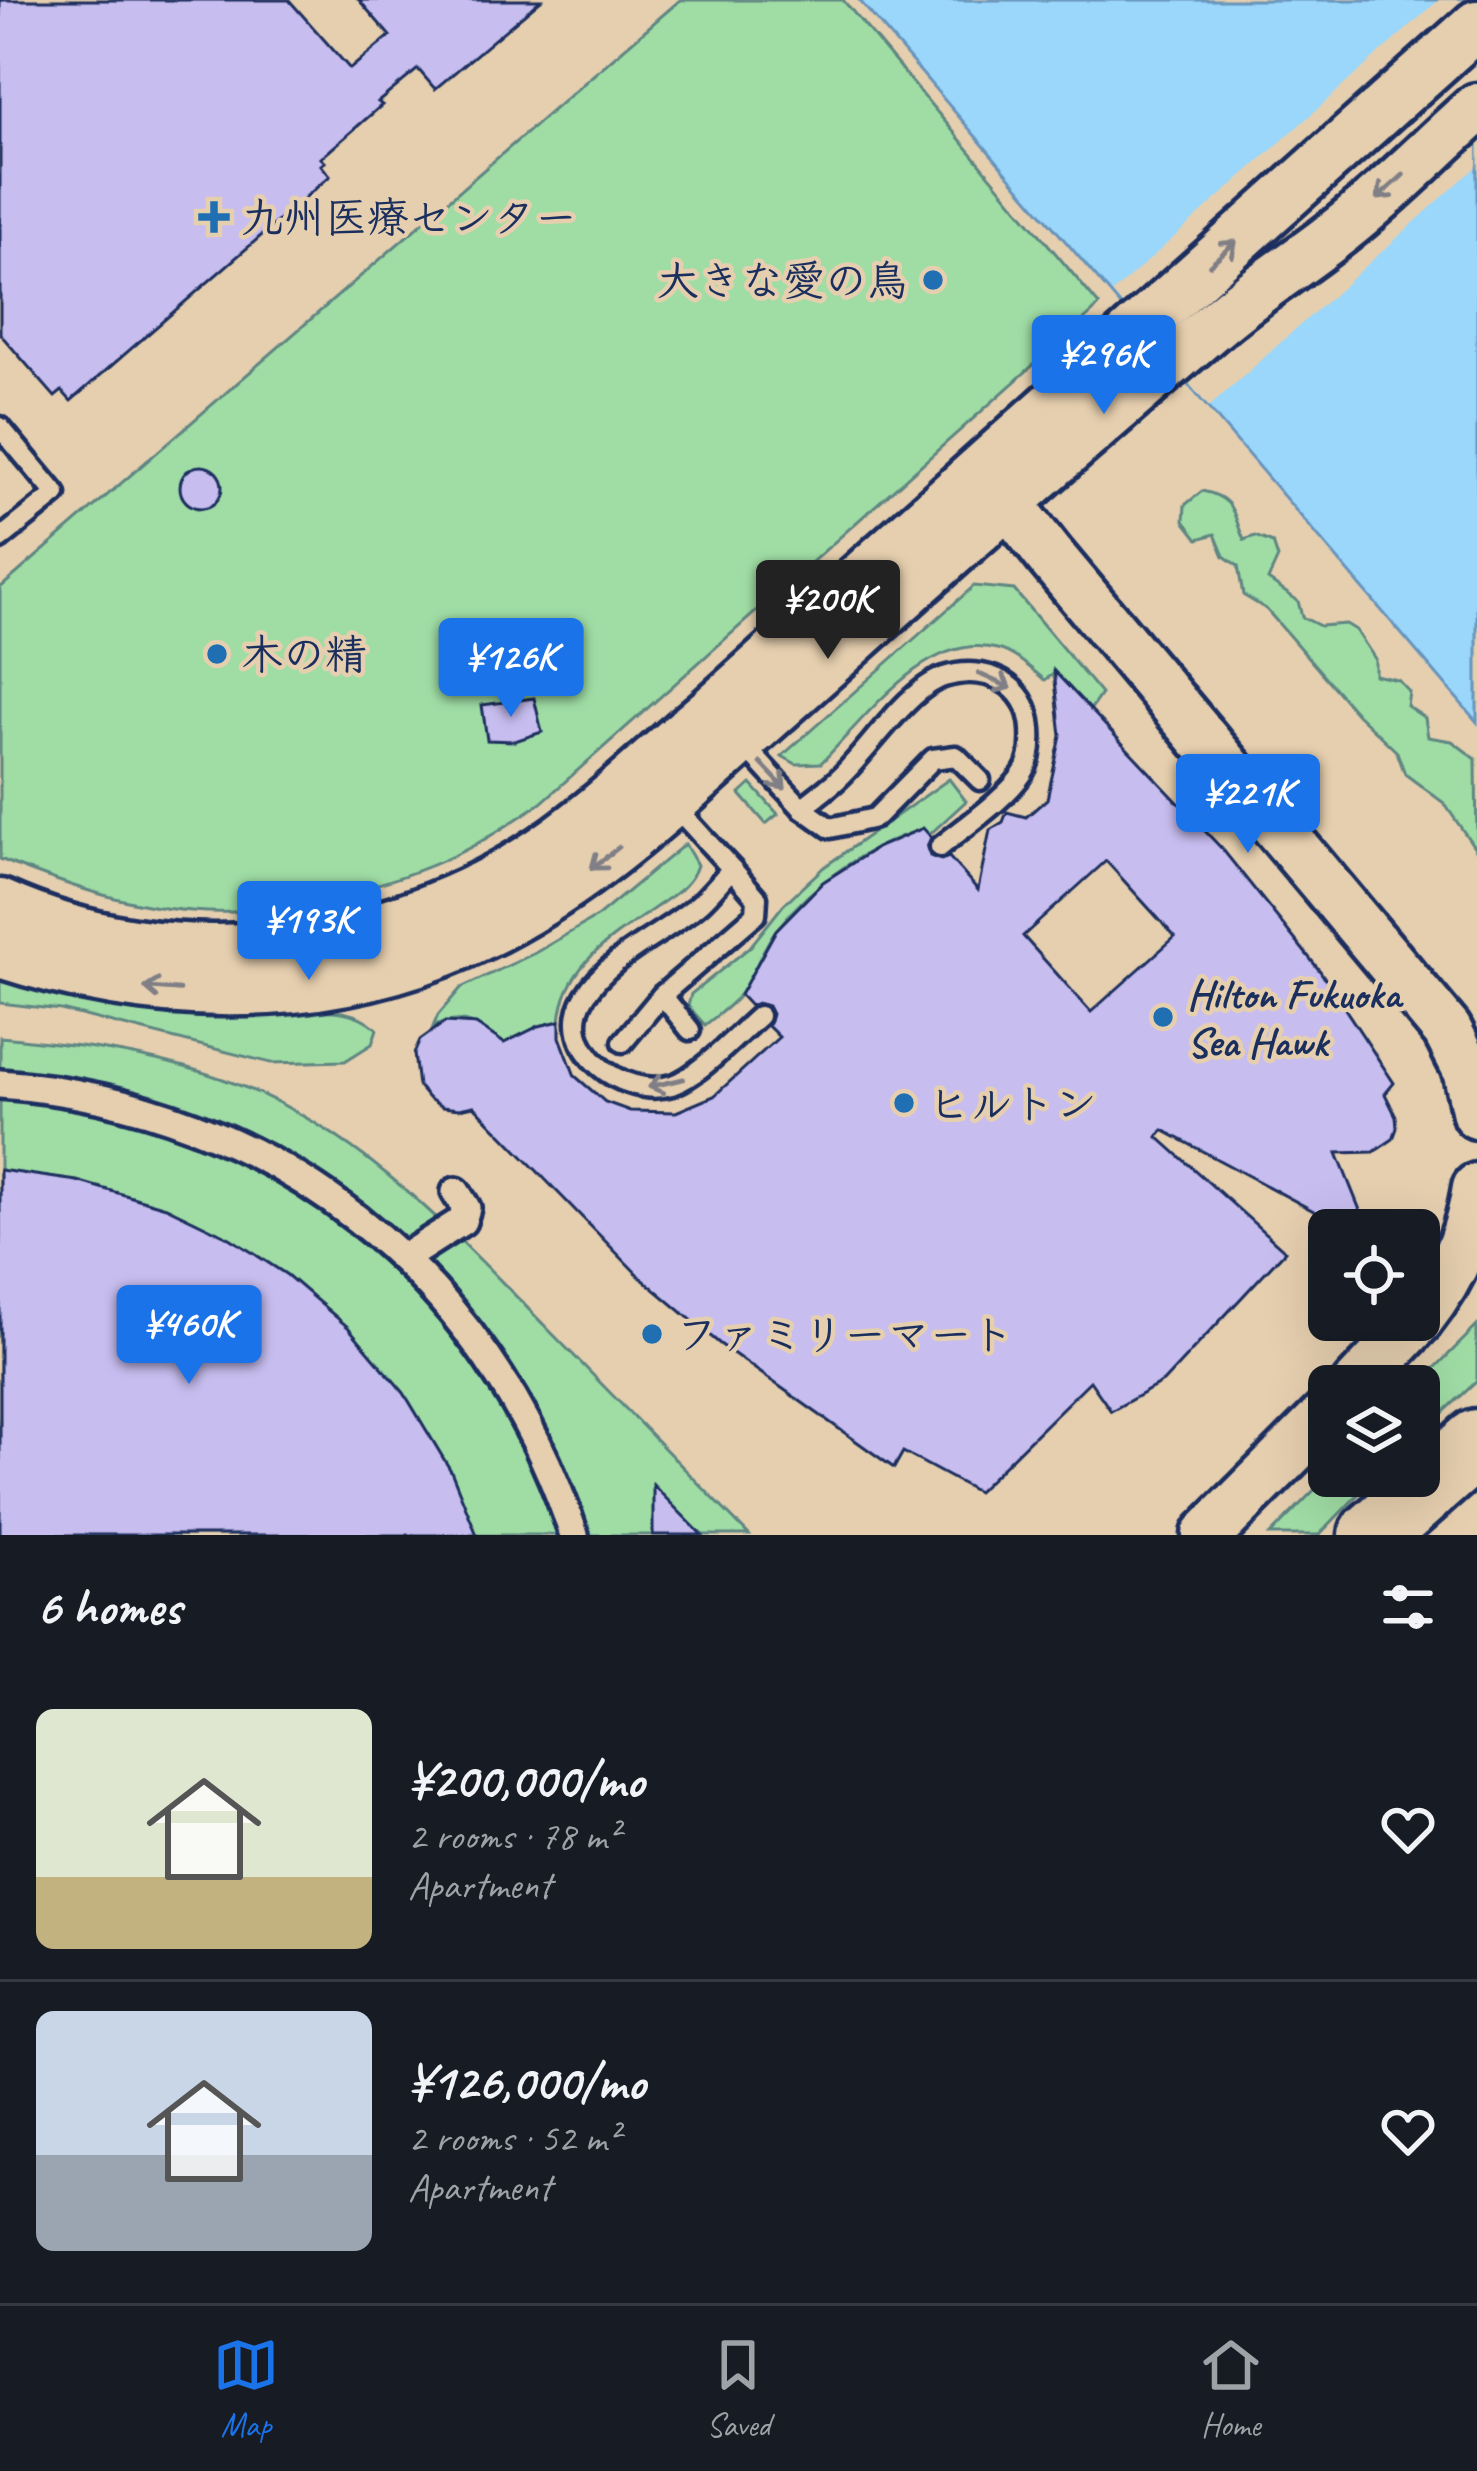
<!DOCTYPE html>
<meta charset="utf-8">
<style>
body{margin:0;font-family:Caveat,"Klee One",sans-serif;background:#242831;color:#f1f3f6;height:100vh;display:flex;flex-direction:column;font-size:45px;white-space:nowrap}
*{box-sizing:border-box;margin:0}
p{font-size:39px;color:#9ea1a6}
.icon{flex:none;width:66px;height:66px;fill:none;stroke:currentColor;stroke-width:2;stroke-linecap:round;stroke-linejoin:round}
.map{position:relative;height:1535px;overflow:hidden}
.side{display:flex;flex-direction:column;background:#171b24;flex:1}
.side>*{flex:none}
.buttons{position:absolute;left:1308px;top:1209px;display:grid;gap:24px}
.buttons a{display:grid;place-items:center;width:132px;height:132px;border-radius:18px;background:#171b24;box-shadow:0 12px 48px #0002;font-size:60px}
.price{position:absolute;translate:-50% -102px;padding:0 27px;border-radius:12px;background:#1a73e8;color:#fff;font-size:39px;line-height:78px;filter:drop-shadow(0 3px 6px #0008)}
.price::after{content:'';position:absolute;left:50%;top:72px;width:36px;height:27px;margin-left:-18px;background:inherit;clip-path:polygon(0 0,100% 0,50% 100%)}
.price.on{background:#222;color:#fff}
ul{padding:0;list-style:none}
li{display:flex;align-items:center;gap:36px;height:300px;padding:0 36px}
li+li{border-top:3px solid #363941}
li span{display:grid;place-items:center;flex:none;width:336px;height:240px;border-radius:18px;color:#555}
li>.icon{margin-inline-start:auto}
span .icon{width:144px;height:144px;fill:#fffc;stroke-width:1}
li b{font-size:51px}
h2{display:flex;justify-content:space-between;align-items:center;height:144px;padding:0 36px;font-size:51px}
.menu{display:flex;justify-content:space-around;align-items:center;height:168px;border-top:3px solid #363941;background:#171b24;font-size:33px;color:#9ea1a6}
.menu a{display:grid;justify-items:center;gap:6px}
.menu .on{color:#1a73e8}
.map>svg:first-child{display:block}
</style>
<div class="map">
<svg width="1477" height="1535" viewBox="0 0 1477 1535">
<rect width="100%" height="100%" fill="#e6cfaf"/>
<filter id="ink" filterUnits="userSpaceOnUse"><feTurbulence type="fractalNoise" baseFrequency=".00833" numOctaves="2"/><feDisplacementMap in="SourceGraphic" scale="24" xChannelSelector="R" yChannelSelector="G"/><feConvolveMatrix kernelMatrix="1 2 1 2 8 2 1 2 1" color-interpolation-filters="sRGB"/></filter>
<g filter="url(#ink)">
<g fill="#a0dda5" stroke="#5e8682" stroke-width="3">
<path d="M680,0H843L1099,305L1093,312L541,803C518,818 495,834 471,847C407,881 304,908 232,912C152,915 72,888 0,859V588Z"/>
<path d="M1202,491C1236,498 1232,513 1244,540L1255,536L1273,543L1278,558L1268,580L1298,601L1302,617L1320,626L1346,624L1356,630L1375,659V675L1398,680L1409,692L1407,706L1425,718L1428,737L1452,741L1476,759L1477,851L1444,803L1405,774L1397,752L1357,714L1266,609L1243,595L1238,566L1224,556L1215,534L1198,539L1184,521L1185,505Z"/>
<path d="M974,586L1014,590L1101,694L1090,710L1055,673L1045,680C1031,669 1015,653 997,649C927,630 865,719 821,763L796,764L782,756Z"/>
<path d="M949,779L966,801L929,835L922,829C866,847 814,882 777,929C761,949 755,974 740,994C731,1006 716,1016 705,1025L688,1006L691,994L750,947L784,904L824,867Z"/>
<polygon points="751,784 778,814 766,824 740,794"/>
<path d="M685,844L697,865C691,885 676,893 659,905C616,936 565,962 560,1021L539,1026L499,1046C482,1022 460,1014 433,1027L438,1015L461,988L535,953L598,916Z"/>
<path d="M0,977C33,984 65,996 98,1004C155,1017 213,1018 272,1015C308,1013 348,1001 377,1029L372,1044L345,1061L271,1063L61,1010L0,1003Z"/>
<path d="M0,1037C75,1044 152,1054 223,1079C355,1125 450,1229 545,1326C613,1396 681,1465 749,1535H0Z"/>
<polygon points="1477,1326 1477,1381 1419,1435 1417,1386"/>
<polygon points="1329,1475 1376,1476 1319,1535 1270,1535"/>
</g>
<polygon fill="#9ad7fb" stroke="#6794bc" stroke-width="3" points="859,0 1477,0 1477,722"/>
<polygon fill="#e6cfaf" points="1439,0 1477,0 1477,166 1209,407 1112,293"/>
<g fill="#c7bdef" stroke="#1b2f5e" stroke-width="3" fill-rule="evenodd">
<polygon points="0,0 289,0 350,69 390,36 359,0 541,0 435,89 418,69 378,102 382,105 321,158 325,162 321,165 330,176 71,401 62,391 55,397 0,334"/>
<circle cx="201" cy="487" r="21"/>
<path d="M1054,671L1223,850L1320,971L1394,1083L1385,1094L1396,1116L1397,1128L1393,1139L1374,1152L1337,1153L1368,1230H1349L1163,1130L1158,1137L1285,1251L1163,1382L1111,1411L1090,1381L977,1492L903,1452L894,1468L720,1344L641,1278L474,1106L459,1109L442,1107L428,1098L418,1086L414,1054L420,1040L445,1022L476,1024L504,1043L539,1026L560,1021V1037L575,1076L605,1102L630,1111L676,1112L714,1096L779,1037L768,1026L772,1014L768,1006L757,1003L750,1006L740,995L776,930L823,882L876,848L923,828L931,837L927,848L930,856L941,860L949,857L978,890L990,830L1003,822L1007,812L1026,817L1047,799L1061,736ZM1106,861L1175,937L1091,1012L1023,936Z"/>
<polygon points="534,698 542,732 515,741 487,740 482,705"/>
<polygon points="0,1170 77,1181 166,1207 230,1238 287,1275 348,1327 404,1393 451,1471 477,1535 0,1535"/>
<polygon points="653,1485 702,1535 653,1535"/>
</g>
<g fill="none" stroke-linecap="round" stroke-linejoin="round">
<g stroke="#1b2f5e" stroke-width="27">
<g id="service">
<polyline points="0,427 56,494 0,539"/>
<path d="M742,743L802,808C814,798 827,789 838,779C868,752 907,689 944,677C985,664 1028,683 1031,729C1032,744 1031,761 1023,773C1006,799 964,827 940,847"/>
<path d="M672,803L732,869C721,880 711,893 700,903C665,934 610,955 585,996C553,1048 624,1100 672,1085C699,1076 737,1035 759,1016"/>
<polyline points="802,808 830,828 875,818 933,759 956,756 980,780"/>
<polyline points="662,995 690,1030"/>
<polyline points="623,1042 662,995 756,914 757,898 732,869"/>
</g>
</g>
<g stroke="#1b2f5e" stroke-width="36">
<g id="pedestrian">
<path d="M0,1084C274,1104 489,1275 574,1535"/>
<polyline points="404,1258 462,1221 466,1208 456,1192"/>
</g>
</g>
<g stroke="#1b2f5e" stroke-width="57">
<g id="tertiary">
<polyline points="988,477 1050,556 1447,1030 1467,1069 1477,1114"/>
<path d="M0,904C168,980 374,956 528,860C595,818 652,759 713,709L1477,25"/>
<path d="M0,953C145,1000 298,1008 443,952C560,906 651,822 743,739C831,661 918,582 1007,504C1077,443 1148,381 1219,321C1258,288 1302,261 1342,229C1389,192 1432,148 1477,108"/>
<path d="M1419,1319C1450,1280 1470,1237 1477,1188"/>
<polyline points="1356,1386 1418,1320"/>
<polyline points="1207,1535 1329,1413"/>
</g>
</g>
<g stroke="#1b2f5e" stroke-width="75">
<polyline id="motorway" points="1373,1535 1477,1443"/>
</g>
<use href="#service" stroke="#e6cfaf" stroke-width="18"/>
<use href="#pedestrian" stroke="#e6cfaf" stroke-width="27"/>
<use href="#tertiary" stroke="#e6cfaf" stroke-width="48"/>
<use href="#motorway" stroke="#e6cfaf" stroke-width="66"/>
</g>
<defs><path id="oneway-shaft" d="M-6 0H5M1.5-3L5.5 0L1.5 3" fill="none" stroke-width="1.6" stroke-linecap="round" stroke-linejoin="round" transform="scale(3)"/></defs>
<g stroke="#807f86">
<use href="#oneway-shaft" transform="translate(1390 187) rotate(138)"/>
<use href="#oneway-shaft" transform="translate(1223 253) rotate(-42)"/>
<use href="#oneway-shaft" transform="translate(995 681) rotate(24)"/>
<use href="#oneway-shaft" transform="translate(773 776) rotate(47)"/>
<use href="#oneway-shaft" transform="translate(605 858) rotate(142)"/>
<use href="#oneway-shaft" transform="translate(162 989) rotate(-176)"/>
<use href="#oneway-shaft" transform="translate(666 1083) rotate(167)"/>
</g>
</g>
<g fill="#1f6fb2" stroke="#e6cfaf" stroke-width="4.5">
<path d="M208 199h12v12h12v12h-12v12h-12v-12h-12v-12h12z"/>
<circle cx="933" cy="280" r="12"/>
<circle cx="217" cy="654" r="12"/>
<circle cx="1163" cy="1017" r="12"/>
<circle cx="904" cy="1103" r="12"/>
<circle cx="652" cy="1334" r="12"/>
</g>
<g text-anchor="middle" stroke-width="9" stroke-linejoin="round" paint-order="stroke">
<g font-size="42" font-weight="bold" fill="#1b2f5e" stroke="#e6cfaf" text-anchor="start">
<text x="241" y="232">九州医療センター</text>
<text x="909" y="295" text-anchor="end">大きな愛の鳥</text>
<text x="241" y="669">木の精</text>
<text x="1187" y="1008">Hilton Fukuoka<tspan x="1187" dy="48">Sea Hawk</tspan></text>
<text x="928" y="1118">ヒルトン</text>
<text x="676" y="1349">ファミリーマート</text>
</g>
</g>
</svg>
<div class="buttons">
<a><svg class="icon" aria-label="locate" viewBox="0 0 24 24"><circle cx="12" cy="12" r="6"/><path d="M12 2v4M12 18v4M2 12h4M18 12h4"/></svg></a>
<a><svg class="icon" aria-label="layers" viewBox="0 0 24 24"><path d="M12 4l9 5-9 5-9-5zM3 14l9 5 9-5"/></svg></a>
</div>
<b class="price" style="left:1104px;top:417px">¥296K</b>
<b class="price on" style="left:828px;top:662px">¥200K</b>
<b class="price" style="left:511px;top:720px">¥126K</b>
<b class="price" style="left:1248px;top:856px">¥221K</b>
<b class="price" style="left:309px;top:983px">¥193K</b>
<b class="price" style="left:189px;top:1387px">¥460K</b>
</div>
<section class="side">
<h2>6 homes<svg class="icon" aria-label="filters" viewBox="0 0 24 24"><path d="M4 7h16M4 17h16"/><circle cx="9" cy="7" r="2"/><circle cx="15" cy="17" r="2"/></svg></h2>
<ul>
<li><span style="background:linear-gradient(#dfe7d0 70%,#c2b280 0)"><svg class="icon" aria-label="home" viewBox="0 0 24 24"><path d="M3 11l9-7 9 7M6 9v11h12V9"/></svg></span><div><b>¥200,000/mo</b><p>2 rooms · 78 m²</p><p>Apartment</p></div><svg class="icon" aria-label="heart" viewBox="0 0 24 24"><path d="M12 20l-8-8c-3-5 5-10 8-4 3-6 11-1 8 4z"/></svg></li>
<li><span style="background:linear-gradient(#c9d6e8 60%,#9aa5b1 0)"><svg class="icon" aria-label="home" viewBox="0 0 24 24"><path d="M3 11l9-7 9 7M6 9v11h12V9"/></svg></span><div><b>¥126,000/mo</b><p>2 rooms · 52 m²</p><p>Apartment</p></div><svg class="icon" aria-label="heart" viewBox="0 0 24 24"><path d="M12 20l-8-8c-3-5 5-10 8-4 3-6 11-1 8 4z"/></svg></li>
</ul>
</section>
<nav class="menu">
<a class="on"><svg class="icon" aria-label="map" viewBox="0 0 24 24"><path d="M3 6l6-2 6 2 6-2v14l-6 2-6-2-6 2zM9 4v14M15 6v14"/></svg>Map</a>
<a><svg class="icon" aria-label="saved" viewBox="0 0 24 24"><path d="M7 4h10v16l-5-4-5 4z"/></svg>Saved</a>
<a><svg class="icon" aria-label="home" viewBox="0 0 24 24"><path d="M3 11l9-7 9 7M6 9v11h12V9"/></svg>Home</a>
</nav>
